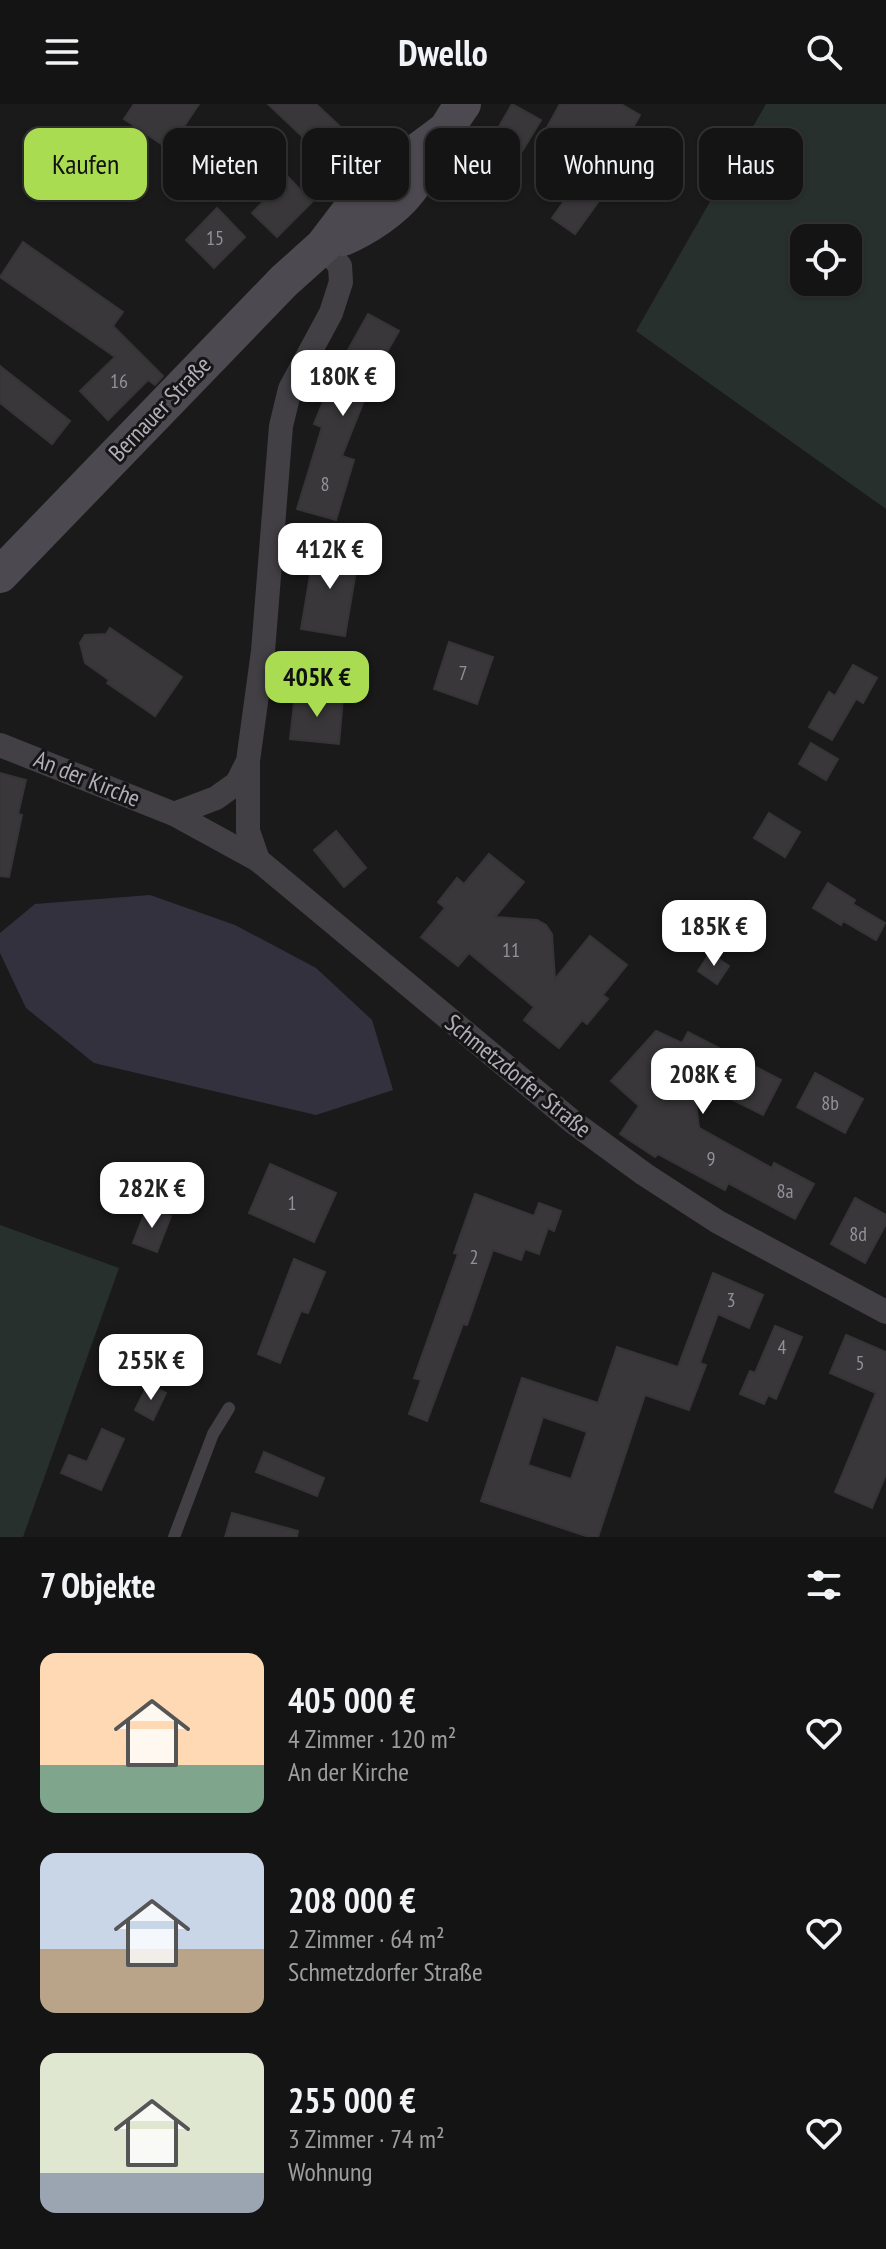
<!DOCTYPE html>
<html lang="de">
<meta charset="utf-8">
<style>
body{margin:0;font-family:"PT Sans Narrow",sans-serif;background:#1d1d1d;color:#f1f3f6;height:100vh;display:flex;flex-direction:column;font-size:30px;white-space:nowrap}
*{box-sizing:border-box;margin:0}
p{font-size:26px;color:#9d9ea0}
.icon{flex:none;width:44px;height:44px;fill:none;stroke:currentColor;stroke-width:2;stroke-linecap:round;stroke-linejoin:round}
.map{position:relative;height:1433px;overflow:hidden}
.side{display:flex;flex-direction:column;background:#141414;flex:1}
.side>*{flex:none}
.hud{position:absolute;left:24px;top:24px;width:838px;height:72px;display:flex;gap:16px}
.tools{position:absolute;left:790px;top:120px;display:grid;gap:16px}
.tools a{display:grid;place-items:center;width:72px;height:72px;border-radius:16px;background:#141414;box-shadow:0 2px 6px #0004,0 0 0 2px #333334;font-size:40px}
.price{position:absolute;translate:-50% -68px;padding:0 18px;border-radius:16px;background:#fff;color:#222;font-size:26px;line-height:52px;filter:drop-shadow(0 2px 4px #0008)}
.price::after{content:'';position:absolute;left:50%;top:48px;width:24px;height:18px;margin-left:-12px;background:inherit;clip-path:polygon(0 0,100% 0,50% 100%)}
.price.selected{background:#a9dc51;color:#111}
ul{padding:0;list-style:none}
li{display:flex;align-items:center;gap:24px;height:200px;padding:0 40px}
li span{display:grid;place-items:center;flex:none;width:224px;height:160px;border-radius:16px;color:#555}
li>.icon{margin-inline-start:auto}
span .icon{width:96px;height:96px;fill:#fffc;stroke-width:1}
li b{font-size:34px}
h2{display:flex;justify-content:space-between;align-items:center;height:96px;padding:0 40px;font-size:34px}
.pill{padding:0 28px;border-radius:16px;background:#141414;box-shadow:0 2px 6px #0004,0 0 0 2px #333334;font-size:28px;line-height:72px}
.pill.selected{background:#a9dc51;color:#111}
header{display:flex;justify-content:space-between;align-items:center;height:104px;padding:0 40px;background:#141414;font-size:36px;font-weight:700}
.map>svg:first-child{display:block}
</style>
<header><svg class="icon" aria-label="menu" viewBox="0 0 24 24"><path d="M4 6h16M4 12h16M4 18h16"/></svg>Dwello<svg class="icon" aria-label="search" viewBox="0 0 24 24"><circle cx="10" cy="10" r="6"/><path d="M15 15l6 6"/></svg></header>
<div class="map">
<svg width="886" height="1433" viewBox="0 0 886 1433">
<rect width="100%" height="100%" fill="#1b1a1b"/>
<g fill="#28302e" fill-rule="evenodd">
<path d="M766,0H886V405L636,227ZM848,134V178H804V134Z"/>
<polygon points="0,1121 119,1164 23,1433 0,1433"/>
</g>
<polygon fill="#33313e" points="150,791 235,821 316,864 372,916 393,986 316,1011 94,959 26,904 0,849 0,829 35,800"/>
<g fill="#39373a" stroke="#363437" stroke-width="2" fill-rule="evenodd">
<polygon points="134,0 199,0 169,45 124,15"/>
<polygon points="268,0 316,0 347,29 324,53"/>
<polygon points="512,0 541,16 499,85 468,66 493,26 496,28"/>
<polygon points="560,0 621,0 640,11 614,57 624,62 575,130 552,114 590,61 541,34"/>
<polygon points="288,73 312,98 277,133 252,109"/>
<polygon points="217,104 245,133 214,164 186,136"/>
<polygon points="23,138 123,208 113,222 163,272 155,281 148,276 108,316 80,287 115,253 0,173"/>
<polygon points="368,210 399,227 375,269 342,352 354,356 336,416 297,405 322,323 314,320 334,271"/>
<polygon points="0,262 70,317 52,340 0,299"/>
<polygon points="315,442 359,449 345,532 301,525"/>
<polygon points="110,524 182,573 155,612 107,579 109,576 85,559 80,539 85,531 106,530"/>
<polygon points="449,538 493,553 477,600 434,585"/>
<polygon points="853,561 877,574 863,599 856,595 832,636 809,623 829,588 835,592"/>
<polygon points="295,590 343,594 339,640 290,635"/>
<polygon points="811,639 838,655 826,676 799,660"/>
<polygon points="0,669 26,676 18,710 22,711 9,773 0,772"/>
<polygon points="769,709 800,728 785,753 754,734"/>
<polygon points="336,727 366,764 344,783 314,746"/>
<polygon points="489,750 524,778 495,813 537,816 546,821 552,830 555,875 590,832 627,861 603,891 608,895 587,920 582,916 559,944 524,916 534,903 469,849 458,862 421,833 445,804 438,798 457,774 464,780"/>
<polygon points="828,779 855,796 853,800 885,819 876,836 843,817 841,821 813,804"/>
<polygon points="710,849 729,862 717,880 698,867"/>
<polygon points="656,927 682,939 688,928 781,976 763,1011 693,976 699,1024 772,1064 774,1059 814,1080 795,1115 728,1079 725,1086 658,1050 655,1053 620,1030 639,1002 611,977"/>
<polygon points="815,969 863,995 845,1029 797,1003"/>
<polygon points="270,1060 336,1089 314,1138 249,1109"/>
<polygon points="475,1090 534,1112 539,1099 561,1107 554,1127 548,1124 539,1150 525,1145 521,1156 493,1146 467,1221 463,1220 427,1317 409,1310 421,1276 414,1274 458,1150 454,1149"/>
<polygon points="855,1094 886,1111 886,1120 865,1159 831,1140"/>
<polygon points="147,1103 171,1112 157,1148 133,1139"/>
<polygon points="294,1155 325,1168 308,1209 301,1207 280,1259 258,1250"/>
<path d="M713,1169L763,1191L749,1224L718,1210L700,1259L706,1261L689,1306L645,1291L598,1433H589L481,1397L522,1274L598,1299L617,1243L678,1263ZM543,1313L587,1328L571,1375L528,1361Z"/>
<polygon points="775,1222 802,1233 776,1295 768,1291 764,1300 740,1290 750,1267 755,1269"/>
<polygon points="846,1231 886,1248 886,1370 872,1404 835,1388 876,1289 830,1269"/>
<polygon points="148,1280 166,1289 153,1316 135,1306"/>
<polygon points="102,1325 124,1335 101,1386 61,1369 69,1351 87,1358"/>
<polygon points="264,1348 324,1374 317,1392 256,1368"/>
<polygon points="232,1409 298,1427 297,1433 225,1433"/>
</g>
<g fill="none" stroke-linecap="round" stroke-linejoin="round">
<polyline stroke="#434045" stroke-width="12" points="174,1433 213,1330 229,1304"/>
<g stroke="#434045" stroke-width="24">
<polyline points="0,641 174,710 258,756 573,1018 644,1070 718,1118 886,1208"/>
<polyline points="248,661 248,727 258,756"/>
<polyline points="174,710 216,694 237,679 248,657 263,547 281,322 290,285 331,209 341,178 340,162 323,142"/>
</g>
<g stroke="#4c4950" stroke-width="36">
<path d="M343,134C366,124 394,106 409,86C429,60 443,27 463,0"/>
<polyline points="0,471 284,177 323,142 352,104 388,69 443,28"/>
</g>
</g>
<g text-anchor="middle" stroke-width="6" stroke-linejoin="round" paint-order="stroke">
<g font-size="20" fill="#949099">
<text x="215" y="141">15</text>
<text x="119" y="284">16</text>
<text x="325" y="387">8</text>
<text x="463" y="576">7</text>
<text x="511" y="853">11</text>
<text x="830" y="1006">8b</text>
<text x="711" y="1062">9</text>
<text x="785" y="1094">8a</text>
<text x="292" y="1106">1</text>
<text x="858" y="1137">8d</text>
<text x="474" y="1160">2</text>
<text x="731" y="1203">3</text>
<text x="782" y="1250">4</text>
<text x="860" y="1266">5</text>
</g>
<g font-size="24" fill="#b2aeb9" stroke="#161516">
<text transform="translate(160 305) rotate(-46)" y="8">Bernauer Straße</text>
<text transform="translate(87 675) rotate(22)" y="8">An der Kirche</text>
<text transform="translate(518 972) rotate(39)" y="8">Schmetzdorfer Straße</text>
</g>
</g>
</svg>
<div class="tools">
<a><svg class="icon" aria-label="locate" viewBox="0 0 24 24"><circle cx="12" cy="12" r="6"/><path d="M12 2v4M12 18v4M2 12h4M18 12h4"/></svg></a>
</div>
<b class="price" style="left:343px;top:314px">180K €</b>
<b class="price" style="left:330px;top:487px">412K €</b>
<b class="price selected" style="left:317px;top:615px">405K €</b>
<b class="price" style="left:714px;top:864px">185K €</b>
<b class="price" style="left:703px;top:1012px">208K €</b>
<b class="price" style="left:152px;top:1126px">282K €</b>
<b class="price" style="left:151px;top:1298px">255K €</b>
<div class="hud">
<a class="pill selected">Kaufen</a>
<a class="pill">Mieten</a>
<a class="pill">Filter</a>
<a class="pill">Neu</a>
<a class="pill">Wohnung</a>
<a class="pill">Haus</a>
</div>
</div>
<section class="side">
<h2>7 Objekte<svg class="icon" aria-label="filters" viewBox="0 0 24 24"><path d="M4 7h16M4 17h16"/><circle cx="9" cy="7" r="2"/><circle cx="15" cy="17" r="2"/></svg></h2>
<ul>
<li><span style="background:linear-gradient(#ffd9b3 70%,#7fa58c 0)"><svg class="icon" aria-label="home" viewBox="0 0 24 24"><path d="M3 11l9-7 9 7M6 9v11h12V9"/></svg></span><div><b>405 000 €</b><p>4 Zimmer · 120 m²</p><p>An der Kirche</p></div><svg class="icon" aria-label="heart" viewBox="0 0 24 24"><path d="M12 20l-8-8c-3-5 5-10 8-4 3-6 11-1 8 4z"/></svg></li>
<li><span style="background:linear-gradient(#c9d6e8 60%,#b9a48a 0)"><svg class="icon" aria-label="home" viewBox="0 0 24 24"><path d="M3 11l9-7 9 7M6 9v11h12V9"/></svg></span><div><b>208 000 €</b><p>2 Zimmer · 64 m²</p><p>Schmetzdorfer Straße</p></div><svg class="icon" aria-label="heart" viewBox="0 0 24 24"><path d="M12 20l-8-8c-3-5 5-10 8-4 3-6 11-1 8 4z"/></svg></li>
<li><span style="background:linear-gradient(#dfe7d0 75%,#9aa5b1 0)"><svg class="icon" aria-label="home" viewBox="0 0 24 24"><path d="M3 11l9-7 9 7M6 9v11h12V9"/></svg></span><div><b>255 000 €</b><p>3 Zimmer · 74 m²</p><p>Wohnung</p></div><svg class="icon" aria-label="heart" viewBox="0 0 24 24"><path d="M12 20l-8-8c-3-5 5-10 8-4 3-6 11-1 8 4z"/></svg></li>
</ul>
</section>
